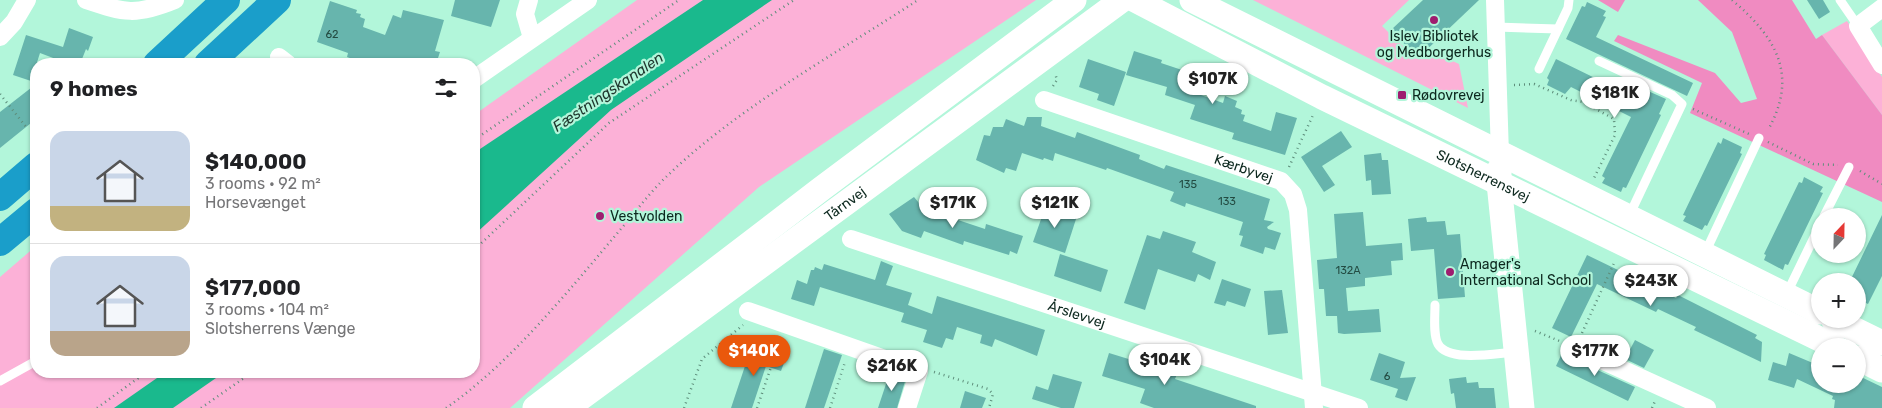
<!DOCTYPE html>
<meta charset="utf-8">
<style>
body{margin:0;font-family:Rubik,sans-serif;background:#f6f6f6;color:#202124;height:100vh;display:flex;flex-direction:column;font-size:19px;white-space:nowrap}
*{box-sizing:border-box;margin:0}
p{font-size:16px;color:#757577}
.icon{flex:none;width:28px;height:28px;fill:none;stroke:currentColor;stroke-width:2;stroke-linecap:round;stroke-linejoin:round}
.map{position:relative;flex:1;overflow:hidden}
.sheet{position:absolute;left:30px;top:58px;width:450px;height:320px;display:flex;flex-direction:column;background:#fff;border-radius:20px;box-shadow:0 1px 4px #0004}
.sheet>*{flex:none}
.needle{width:32px;rotate:22deg}
.controls{position:absolute;left:1811px;top:208px;display:grid;gap:10px}
.controls a{display:grid;place-items:center;width:55px;height:55px;border-radius:50%;background:#fff;box-shadow:0 1px 4px #0004;font-size:25px}
.price{position:absolute;translate:-50% -42px;padding:0 11px;border-radius:18px;background:#fff;color:#222;font-size:16px;line-height:32px;filter:drop-shadow(0 1px 2px #0008)}
.price::after{content:'';position:absolute;left:50%;top:30px;width:15px;height:11px;margin-left:-8px;background:inherit;clip-path:polygon(0 0,100% 0,50% 100%)}
.price.selected{background:#ea580c;color:#fff}
ul{padding:0;list-style:none}
li{display:flex;align-items:center;gap:15px;height:125px;padding:0 20px}
li+li{border-top:1px solid #e0e0e0}
li span{display:grid;place-items:center;flex:none;width:140px;height:100px;border-radius:15px;color:#555}
li>.icon{margin-inline-start:auto}
span .icon{width:60px;height:60px;fill:#fffc;stroke-width:1}
li b{font-size:21px}
h2{display:flex;justify-content:space-between;align-items:center;height:60px;padding:0 20px;font-size:21px}
.map>svg:first-child{display:block}
</style>
<div class="map">
<svg width="1882" height="408" viewBox="0 0 1882 408">
<rect width="100%" height="100%" fill="#b2f6da"/>
<g fill="#fcb1d7">
<polygon points="637,0 1036,0 759,187 510,408 0,408 0,277 36,246 36,371 474,371 474,115"/>
<polygon points="1253,0 1409,0 1382,26 1416,59 1431,51 1459,64 1468,108"/>
<polygon points="1847,21 1882,77 1882,115 1822,35"/>
</g>
<g fill="#f08bc1">
<polygon points="1598,0 1625,0 1618,12"/>
<polygon points="1698,0 1792,0 1816,39 1822,35 1882,115 1882,202 1690,113 1702,83 1614,41 1618,35 1715,73 1741,103 1757,99 1732,32"/>
</g>
<g fill="#1ab98d">
<polygon points="703,0 772,0 611,110 474,235 474,153"/>
<polygon points="167,371 226,371 173,408 114,408"/>
</g>
<g fill="#67b5ad">
<polygon points="455,0 500,0 491,27 451,16"/>
<polygon points="1423,0 1479,0 1418,58 1391,30"/>
<polygon points="1807,0 1823,0 1830,12 1819,19"/>
<polygon points="330,1 357,10 356,13 361,14 360,17 365,19 363,27 385,35 393,15 401,18 403,10 444,20 435,51 440,52 436,64 366,64 347,57 348,53 317,42"/>
<polygon points="1587,2 1606,11 1603,16 1606,17 1596,37 1693,83 1687,96 1566,39 1582,6 1585,7"/>
<polygon points="69,28 93,37 88,51 86,49 80,64 69,64 40,53 31,81 13,75 26,35 63,47"/>
<polygon points="1134,51 1162,60 1161,63 1182,70 1181,74 1205,82 1201,95 1223,103 1225,96 1237,101 1235,107 1242,110 1241,114 1245,115 1243,121 1271,131 1276,112 1297,118 1285,155 1232,139 1234,133 1190,119 1195,105 1165,95 1167,87 1126,75"/>
<polygon points="1088,59 1126,72 1114,106 1097,100 1099,94 1079,87"/>
<polygon points="1556,59 1642,101 1648,91 1666,99 1659,114 1661,115 1626,188 1623,187 1621,192 1602,183 1605,178 1602,176 1631,117 1571,87 1565,94 1547,85 1549,80 1547,78"/>
<polygon points="36,84 36,119 0,148 0,112"/>
<polygon points="1027,117 1042,117 1041,126 1075,138 1077,132 1110,144 1140,155 1139,159 1164,169 1166,165 1270,199 1264,220 1274,222 1267,227 1268,229 1281,233 1275,250 1265,247 1263,254 1240,246 1243,236 1239,235 1243,222 1186,203 1185,207 1170,201 1174,192 1107,168 1106,170 1055,153 1053,161 1044,158 1043,160 1022,153 1016,171 1006,168 1004,173 976,160 984,135 990,136 993,127 1003,127 1006,119 1024,126"/>
<polygon points="1341,131 1352,147 1322,166 1335,185 1324,192 1301,157"/>
<polygon points="1723,138 1742,147 1740,153 1742,154 1707,226 1705,225 1702,230 1683,221 1686,216 1683,215 1718,142 1721,144"/>
<polygon points="1381,153 1382,160 1388,160 1391,194 1372,195 1371,180 1366,181 1364,155"/>
<polygon points="1804,177 1823,187 1820,192 1823,193 1788,265 1785,264 1783,270 1764,260 1766,255 1764,254 1799,182 1802,183"/>
<polygon points="914,197 919,203 922,201 933,215 934,212 985,229 986,224 1023,236 1017,254 1010,251 1009,255 964,241 963,245 924,231 921,238 902,231 889,214"/>
<polygon points="1046,205 1077,216 1065,253 1033,242"/>
<polygon points="1363,212 1366,246 1402,243 1403,260 1391,261 1392,275 1365,278 1365,286 1346,288 1348,311 1379,309 1381,332 1344,334 1338,333 1337,316 1326,316 1324,289 1319,289 1317,260 1337,258 1334,214"/>
<polygon points="1882,215 1882,276 1868,304 1858,299 1858,281 1850,281"/>
<polygon points="1426,217 1427,222 1445,221 1447,235 1460,234 1465,297 1438,299 1434,249 1411,251 1408,219"/>
<polygon points="1163,231 1196,242 1192,252 1216,262 1210,280 1198,274 1195,282 1158,269 1145,310 1124,303 1147,235 1160,239"/>
<polygon points="1060,254 1108,270 1101,292 1054,276"/>
<polygon points="1587,255 1676,298 1678,295 1757,335 1755,338 1762,342 1761,362 1694,330 1696,327 1658,309 1656,312 1597,284 1571,337 1552,328"/>
<polygon points="881,261 893,266 886,285 912,293 908,305 932,314 937,296 1045,330 1037,356 995,339 992,347 980,343 982,335 957,327 953,340 946,338 942,348 923,342 927,330 901,322 904,313 820,287 814,306 791,299 797,280 807,284 811,270 814,270 815,267 822,270 824,264 875,280"/>
<polygon points="1222,279 1251,289 1245,307 1227,301 1225,306 1214,303"/>
<polygon points="1282,290 1288,333 1268,335 1264,291"/>
<polygon points="1635,340 1654,350 1644,368 1625,359"/>
<polygon points="751,348 785,360 781,371 766,366 752,408 731,408"/>
<polygon points="824,349 842,355 824,408 805,408"/>
<polygon points="1564,349 1571,358 1635,387 1628,401 1556,366"/>
<polygon points="1109,353 1135,361 1136,358 1153,364 1154,361 1179,369 1175,379 1256,406 1256,408 1154,408 1140,403 1145,389 1102,376"/>
<polygon points="1379,353 1405,362 1400,378 1416,377 1407,401 1395,397 1398,389 1370,380"/>
<polygon points="1789,353 1820,366 1820,384 1858,384 1859,376 1882,387 1882,408 1834,408 1835,400 1832,399 1833,396 1797,379 1794,388 1768,380 1773,362 1786,366"/>
<polygon points="890,372 906,378 897,408 878,408"/>
<polygon points="1053,374 1082,382 1074,408 1061,408 1032,399 1036,386 1048,390"/>
<polygon points="1466,377 1467,383 1478,382 1479,388 1494,388 1496,408 1456,408 1454,393 1451,394 1449,379"/>
<polygon points="965,391 986,398 982,408 960,408"/>
</g>
<g fill="none" stroke-linecap="round" stroke-linejoin="round">
<g stroke="#5e8e7b" stroke-width="2.5" stroke-dasharray="1 4" stroke-linecap="butt">
<path d="M1732,0C1776,37 1799,75 1768,130"/>
<polyline points="1514,85 1534,84 1571,100 1583,102 1614,119 1615,135 1594,178"/>
<polyline points="1053,86 1057,80 1055,73"/>
<polyline points="0,94 27,128"/>
<polyline points="1693,109 1749,134"/>
<polyline points="474,140 679,0"/>
<polyline points="1768,142 1813,164 1838,165"/>
<polyline points="1289,167 1313,115"/>
<polyline points="1860,171 1882,184"/>
<polyline points="474,250 609,123 794,0"/>
<polyline points="1535,331 1562,342"/>
<polyline points="1582,333 1615,261"/>
<polyline points="934,372 988,389 993,394 989,408"/>
<polyline points="97,408 148,371"/>
<polyline points="201,408 254,371"/>
<path d="M446,408C510,364 570,289 620,230C634,214 647,196 662,181C732,111 834,55 918,0"/>
<polyline points="684,408 702,359 743,325"/>
<polyline points="757,408 781,338"/>
<polyline points="830,408 845,362"/>
<polyline points="1652,408 1655,401"/>
</g>
<g stroke="#fff" stroke-width="9">
<polyline points="1840,0 1858,26"/>
<polyline points="1496,27 1558,29"/>
<polyline points="1599,61 1672,95 1682,104 1629,216"/>
<polyline points="1539,69 1568,8 1569,0"/>
<polyline points="1824,216 1849,167"/>
<polyline points="1705,253 1759,138"/>
<polyline points="1787,293 1820,225"/>
<path d="M1435,305C1435,315 1433,335 1438,344C1449,363 1497,353 1516,352"/>
<polyline points="0,381 36,361"/>
</g>
<g stroke="#fff" stroke-width="18">
<path d="M86,0C125,13 136,16 175,0"/>
<polyline points="529,0 525,14 532,38"/>
<polyline points="1495,0 1500,155"/>
<polyline points="1882,8 1858,26 1882,65"/>
<polyline points="0,37 14,22 27,0"/>
<polyline points="279,57 288,64"/>
<polyline points="474,79 588,0"/>
<path id="s1" d="M1044,100L1281,181L1293,194L1298,210L1314,408"/>
<path id="s2" d="M851,239L1359,408"/>
<polyline points="748,311 919,371 907,408"/>
<polyline points="1575,348 1707,408"/>
</g>
<g stroke="#fff" stroke-width="25">
<path id="s3" d="M1135,0L1322,97L1834,346"/>
<polyline points="1192,0 1820,312"/>
<polyline points="1499,170 1499,183 1522,408"/>
<polyline points="1833,319 1882,343"/>
<polyline points="1858,358 1882,370"/>
<polyline points="535,408 821,189 1074,0"/>
<path id="s4" d="M567,408L1122,0"/>
</g>
<g stroke="#1a9eca" stroke-width="28">
<polyline points="157,64 226,0"/>
<polyline points="208,64 277,0"/>
<polyline points="0,197 36,166"/>
<polyline points="0,242 36,212"/>
</g>
</g>
<g fill="#9e1d6f" stroke="#b2f6da" stroke-width="2">
<circle cx="1434" cy="20" r="5"/>
<rect x="1397" y="90" width="10" height="10" rx="2.5"/>
<circle cx="600" cy="216" r="5"/>
<circle cx="1450" cy="272" r="5"/>
</g>
<g text-anchor="middle" stroke-width="4.5" stroke-linejoin="round" paint-order="stroke">
<g font-size="11" fill="#234b42">
<text x="332" y="38">62</text>
<text x="1188" y="188">135</text>
<text x="1227" y="205">133</text>
<text x="1348" y="274">132A</text>
<text x="1387" y="380">6</text>
</g>
<g font-size="14" fill="#0c281e" stroke="#b2f6da" text-anchor="start">
<text x="1434" y="41" text-anchor="middle">Islev Bibliotek<tspan x="1434" dy="16">og Medborgerhus</tspan></text>
<text x="1412" y="100">Rødovrevej</text>
<text x="610" y="221">Vestvolden</text>
<text x="1460" y="269">Amager's<tspan x="1460" dy="16">International School</tspan></text>
</g>
<g font-size="14" fill="#0c281e" stroke="#b2f6da">
<text dy="5" stroke="none"><textPath href="#s1" startOffset="211">Kærbyvej</textPath></text>
<text dy="5" stroke="none"><textPath href="#s3" startOffset="390">Slotsherrensvej</textPath></text>
<text dy="5" stroke="none"><textPath href="#s4" startOffset="345">Tårnvej</textPath></text>
<text dy="5" stroke="none"><textPath href="#s2" startOffset="238">Årslevvej</textPath></text>
</g>
<g font-size="15" font-style="italic" fill="#1e362d" stroke="#b2f6da">
<text transform="translate(608 92) rotate(-34)" y="5">Fæstningskanalen</text>
</g>
</g>
</svg>
<div class="controls">
<a><svg class="needle" viewBox="-14 -14 28 28"><path d="M0-13l5 13h-10z" fill="#e53935"/><path d="M0 13l5-13h-10z" fill="#757577"/></svg></a>
<a>+</a>
<a>−</a>
</div>
<b class="price" style="left:1213px;top:105px">$107K</b>
<b class="price" style="left:1615px;top:119px">$181K</b>
<b class="price" style="left:953px;top:229px">$171K</b>
<b class="price" style="left:1055px;top:229px">$121K</b>
<b class="price" style="left:1651px;top:307px">$243K</b>
<b class="price selected" style="left:754px;top:377px">$140K</b>
<b class="price" style="left:1595px;top:377px">$177K</b>
<b class="price" style="left:1165px;top:386px">$104K</b>
<b class="price" style="left:892px;top:392px">$216K</b>
<section class="sheet">
<h2>9 homes<svg class="icon" aria-label="filters" viewBox="0 0 24 24"><path d="M4 7h16M4 17h16"/><circle cx="9" cy="7" r="2"/><circle cx="15" cy="17" r="2"/></svg></h2>
<ul>
<li><span style="background:linear-gradient(#c9d6e8 75%,#c2b280 0)"><svg class="icon" aria-label="home" viewBox="0 0 24 24"><path d="M3 11l9-7 9 7M6 9v11h12V9"/></svg></span><div><b>$140,000</b><p>3 rooms · 92 m²</p><p>Horsevænget</p></div></li>
<li><span style="background:linear-gradient(#c9d6e8 75%,#b9a48a 0)"><svg class="icon" aria-label="home" viewBox="0 0 24 24"><path d="M3 11l9-7 9 7M6 9v11h12V9"/></svg></span><div><b>$177,000</b><p>3 rooms · 104 m²</p><p>Slotsherrens Vænge</p></div></li>
</ul>
</section>
</div>
